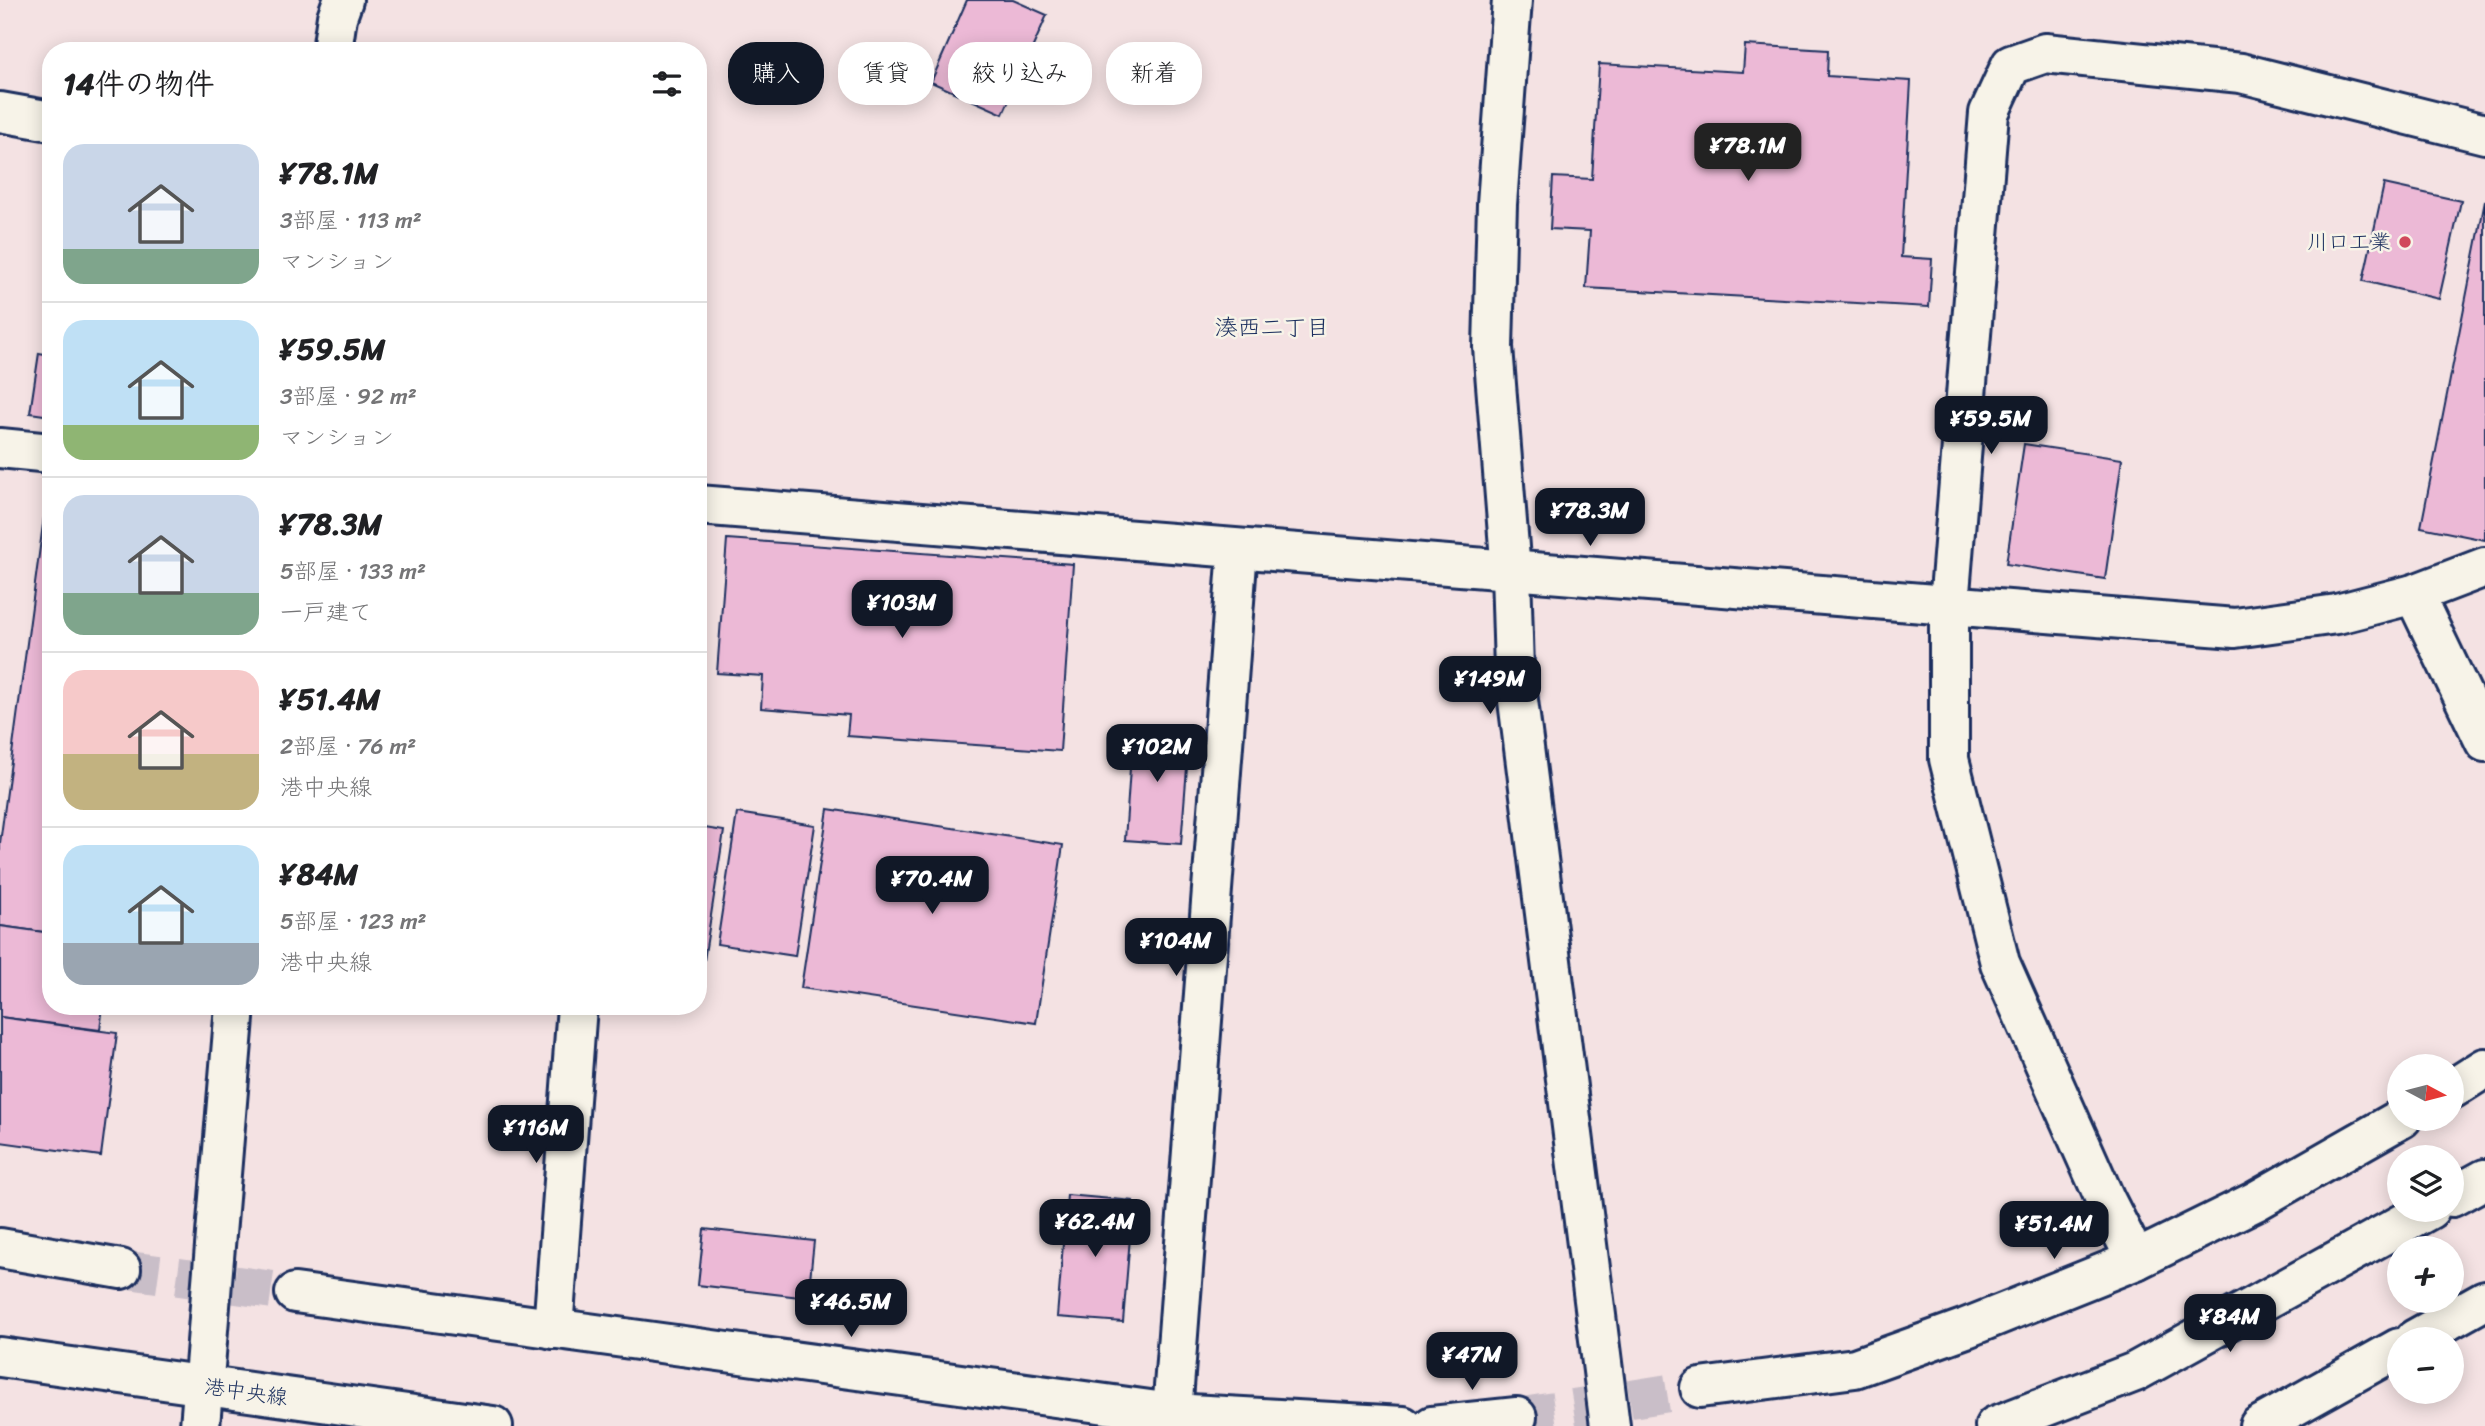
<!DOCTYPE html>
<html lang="ja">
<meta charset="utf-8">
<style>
body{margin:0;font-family:Sriracha,"Klee One",sans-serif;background:#f2f2f2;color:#202124;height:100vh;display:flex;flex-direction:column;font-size:26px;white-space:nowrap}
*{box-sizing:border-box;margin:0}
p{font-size:23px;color:#757577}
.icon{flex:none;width:38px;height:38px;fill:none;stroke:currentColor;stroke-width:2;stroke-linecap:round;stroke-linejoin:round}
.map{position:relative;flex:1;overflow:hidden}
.details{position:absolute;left:42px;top:42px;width:665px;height:973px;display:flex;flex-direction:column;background:#fff;border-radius:28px;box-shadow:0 4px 18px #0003}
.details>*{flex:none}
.banner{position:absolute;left:728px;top:42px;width:665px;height:63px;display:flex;gap:14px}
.needle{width:46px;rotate:97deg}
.controls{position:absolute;left:2387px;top:1054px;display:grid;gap:14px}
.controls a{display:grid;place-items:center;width:77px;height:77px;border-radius:50%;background:#fff;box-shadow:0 4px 18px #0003;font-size:35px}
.price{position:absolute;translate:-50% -60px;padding:0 16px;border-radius:14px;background:#111827;color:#fff;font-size:23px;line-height:46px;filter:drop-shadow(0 2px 4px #0008)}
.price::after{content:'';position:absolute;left:50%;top:42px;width:21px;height:16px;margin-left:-10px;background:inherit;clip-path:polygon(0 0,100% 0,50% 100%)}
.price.on{background:#222;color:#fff}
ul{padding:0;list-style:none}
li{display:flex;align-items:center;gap:21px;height:175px;padding:0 21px}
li+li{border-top:2px solid #e0e0e0}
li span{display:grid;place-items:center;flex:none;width:196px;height:140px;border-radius:21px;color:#555}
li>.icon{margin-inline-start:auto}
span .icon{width:84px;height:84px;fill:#fffc;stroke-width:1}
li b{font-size:30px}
h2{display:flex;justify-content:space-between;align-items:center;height:84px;padding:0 21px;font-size:30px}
.tag{padding:0 24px;border-radius:28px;background:#fff;box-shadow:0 4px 18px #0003;font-size:24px;line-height:63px}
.tag.on{background:#111827;color:#fff}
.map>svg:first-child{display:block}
</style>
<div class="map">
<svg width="2485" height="1426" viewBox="0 0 2485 1426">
<rect width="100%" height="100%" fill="#f4e2e3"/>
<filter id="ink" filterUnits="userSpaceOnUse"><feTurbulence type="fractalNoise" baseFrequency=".0143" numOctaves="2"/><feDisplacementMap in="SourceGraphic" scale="14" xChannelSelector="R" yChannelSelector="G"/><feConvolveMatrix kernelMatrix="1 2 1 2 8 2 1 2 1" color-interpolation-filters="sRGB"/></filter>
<g filter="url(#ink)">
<g fill="#ecb9d6" stroke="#1b2f5e" stroke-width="2">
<polygon points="967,0 1013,0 1047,15 1003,114 931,82"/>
<polygon points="1745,45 1828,50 1827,76 1911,81 1901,257 1932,259 1929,307 1586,288 1590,231 1550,229 1553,177 1592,179 1599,64 1743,72"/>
<polygon points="2384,184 2461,201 2439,299 2363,281"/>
<polygon points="2485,201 2485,540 2421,527"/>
<polygon points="39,353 51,355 51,416 30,413"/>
<polygon points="2024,444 2122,459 2105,579 2006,564"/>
<polygon points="47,495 51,495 51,933 0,926 0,843"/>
<polygon points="727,539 1073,564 1060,751 847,736 849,715 761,708 763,676 717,673"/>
<polygon points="1133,725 1190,729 1181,844 1125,840"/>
<polygon points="828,809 1063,845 1036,1023 801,988"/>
<polygon points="737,813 815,825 795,956 717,944"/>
<polygon points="698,827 724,831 701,980 698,980"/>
<polygon points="0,926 51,933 51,1006 103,1006 100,1030 0,1017"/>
<polygon points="0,1017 117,1033 101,1156 0,1142"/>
<polygon points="1067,1195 1133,1201 1123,1322 1057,1317"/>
<polygon points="704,1229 814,1241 808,1298 698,1285"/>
</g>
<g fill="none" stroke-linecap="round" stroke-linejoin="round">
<g stroke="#c9bec8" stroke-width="38" stroke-dasharray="38 19" stroke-linecap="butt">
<polyline points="121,1269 295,1293"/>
<polyline points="1517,1417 1700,1388"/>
</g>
<g stroke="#1b2f5e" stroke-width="44">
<g id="minor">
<polyline points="1512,0 1497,204 1493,347 1511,572 1514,669 1610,1426"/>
<polyline points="332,51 337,17 343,0"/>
<polyline points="0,112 51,121"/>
<polyline points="0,448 51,453"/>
<polyline points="698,505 2235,628 2337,614 2414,594 2485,567"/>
<polyline points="2414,594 2485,742"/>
<polyline points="2452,1089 2485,1068"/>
<polyline points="2452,1197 2485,1179"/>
<polyline points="0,1248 121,1269"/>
<polyline points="2136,1260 2105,1199 2000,963 1949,759 1949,605 1989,113 2011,65 2045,53 2241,73 2485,134"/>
<polyline points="295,1293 1172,1413 1403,1426"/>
<polyline points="553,1329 577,1006"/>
<polyline points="2415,1339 2485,1300"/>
<polyline points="0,1357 493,1426"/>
<polyline points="1700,1388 1855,1368 1966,1328 2136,1260 2256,1201 2402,1118"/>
<polyline points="1172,1413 1238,549"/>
<polyline points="200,1426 235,1006"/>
<polyline points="1432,1426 1517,1417"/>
<polyline points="1995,1426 2135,1372 2430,1209"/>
<polyline points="2259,1426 2399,1348"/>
</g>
</g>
<use href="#minor" stroke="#f7f3e8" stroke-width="38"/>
</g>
</g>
<circle fill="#d1495b" stroke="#f7f3e8" stroke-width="2.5" cx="2405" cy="242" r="7"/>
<g text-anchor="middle" stroke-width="5" stroke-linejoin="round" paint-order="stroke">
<g font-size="21" fill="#1b2f5e" stroke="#f7f3e8" text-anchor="end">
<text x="2391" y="249">川口工業</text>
</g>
<g font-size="21" fill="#1b2f5e" stroke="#f7f3e8">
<text transform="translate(246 1392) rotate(8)" y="7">港中央線</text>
</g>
<g font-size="23" fill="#1b2f5e" stroke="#f7f3e8">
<text x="1272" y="335">湊西二丁目</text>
</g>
</g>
</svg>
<div class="controls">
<a><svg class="needle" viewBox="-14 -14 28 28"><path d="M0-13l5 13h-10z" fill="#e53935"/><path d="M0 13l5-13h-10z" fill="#757577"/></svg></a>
<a><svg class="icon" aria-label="layers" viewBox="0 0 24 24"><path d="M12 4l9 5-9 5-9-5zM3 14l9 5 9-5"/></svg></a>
<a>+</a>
<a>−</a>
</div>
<b class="price on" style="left:1748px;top:183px">¥78.1M</b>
<b class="price" style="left:1991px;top:456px">¥59.5M</b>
<b class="price" style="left:1590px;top:548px">¥78.3M</b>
<b class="price" style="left:902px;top:640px">¥103M</b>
<b class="price" style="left:1490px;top:716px">¥149M</b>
<b class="price" style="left:1157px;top:784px">¥102M</b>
<b class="price" style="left:932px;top:916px">¥70.4M</b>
<b class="price" style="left:1176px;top:978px">¥104M</b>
<b class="price" style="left:536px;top:1165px">¥116M</b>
<b class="price" style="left:1095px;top:1259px">¥62.4M</b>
<b class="price" style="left:2054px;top:1261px">¥51.4M</b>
<b class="price" style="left:851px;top:1339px">¥46.5M</b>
<b class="price" style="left:2230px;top:1354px">¥84M</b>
<b class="price" style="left:1472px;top:1392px">¥47M</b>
<div class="banner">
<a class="tag on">購入</a>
<a class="tag">賃貸</a>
<a class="tag">絞り込み</a>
<a class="tag">新着</a>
</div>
<section class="details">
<h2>14件の物件<svg class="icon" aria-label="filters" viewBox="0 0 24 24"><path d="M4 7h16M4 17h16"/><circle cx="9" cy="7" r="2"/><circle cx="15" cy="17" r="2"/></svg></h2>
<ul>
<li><span style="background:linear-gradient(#c9d6e8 75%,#7fa58c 0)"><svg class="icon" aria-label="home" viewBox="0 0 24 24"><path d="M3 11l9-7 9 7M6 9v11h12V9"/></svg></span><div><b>¥78.1M</b><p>3部屋 · 113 m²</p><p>マンション</p></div></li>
<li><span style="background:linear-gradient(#bfe0f5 75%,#8fb573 0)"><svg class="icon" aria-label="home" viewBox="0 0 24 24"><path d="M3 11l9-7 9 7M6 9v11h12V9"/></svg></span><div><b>¥59.5M</b><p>3部屋 · 92 m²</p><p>マンション</p></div></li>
<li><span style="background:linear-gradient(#c9d6e8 70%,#7fa58c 0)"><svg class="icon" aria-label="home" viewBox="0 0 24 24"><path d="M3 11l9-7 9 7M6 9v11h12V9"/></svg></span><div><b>¥78.3M</b><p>5部屋 · 133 m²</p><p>一戸建て</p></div></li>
<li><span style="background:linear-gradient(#f6c9c9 60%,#c2b280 0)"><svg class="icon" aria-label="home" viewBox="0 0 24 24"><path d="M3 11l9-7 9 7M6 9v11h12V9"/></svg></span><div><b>¥51.4M</b><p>2部屋 · 76 m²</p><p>港中央線</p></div></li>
<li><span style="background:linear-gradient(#bfe0f5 70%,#9aa5b1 0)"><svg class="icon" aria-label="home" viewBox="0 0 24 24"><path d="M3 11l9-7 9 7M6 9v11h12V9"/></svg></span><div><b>¥84M</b><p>5部屋 · 123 m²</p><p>港中央線</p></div></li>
</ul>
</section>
</div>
